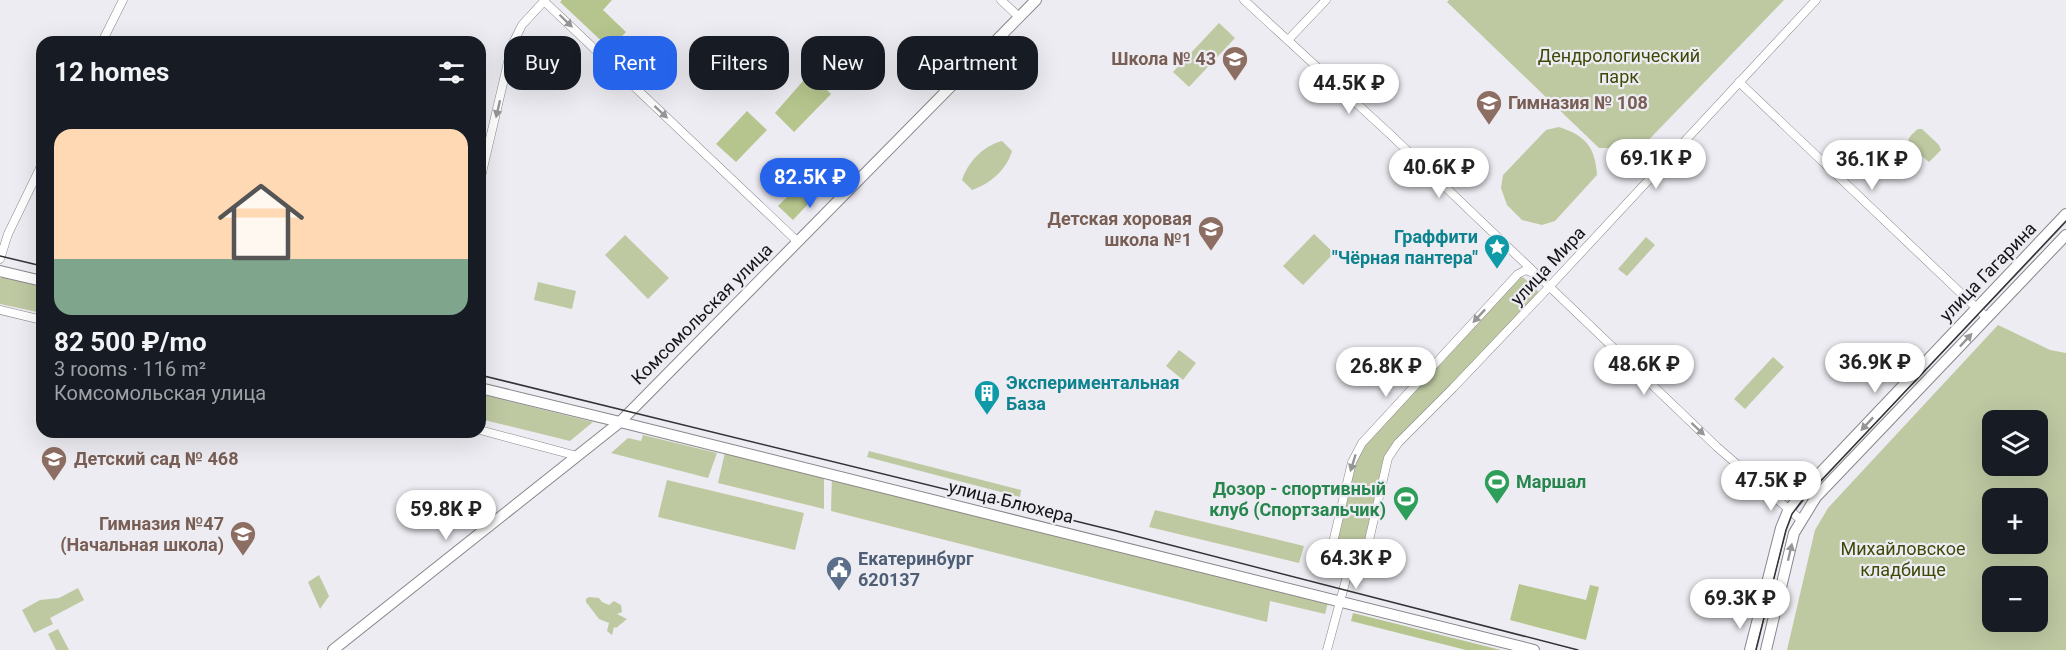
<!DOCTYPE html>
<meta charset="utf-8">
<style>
body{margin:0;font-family:Roboto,sans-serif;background:#20242c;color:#f1f3f6;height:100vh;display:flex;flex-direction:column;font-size:22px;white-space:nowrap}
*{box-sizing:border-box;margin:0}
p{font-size:20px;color:#9ea1a6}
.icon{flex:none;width:33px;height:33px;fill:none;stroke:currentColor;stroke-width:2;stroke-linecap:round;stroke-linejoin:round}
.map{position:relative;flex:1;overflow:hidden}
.details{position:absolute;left:36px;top:36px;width:450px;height:402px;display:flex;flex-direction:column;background:#171b24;border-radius:18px;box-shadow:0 6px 24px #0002}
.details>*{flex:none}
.banner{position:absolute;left:504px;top:36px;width:570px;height:54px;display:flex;gap:12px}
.buttons{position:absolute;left:1982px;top:410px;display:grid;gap:12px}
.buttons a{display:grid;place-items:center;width:66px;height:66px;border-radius:12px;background:#171b24;box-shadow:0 6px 24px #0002;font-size:30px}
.price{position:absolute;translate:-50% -51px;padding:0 14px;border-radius:21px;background:#fff;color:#222;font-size:20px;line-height:39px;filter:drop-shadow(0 2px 3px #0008)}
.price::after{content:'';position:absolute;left:50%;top:36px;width:18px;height:14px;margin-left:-9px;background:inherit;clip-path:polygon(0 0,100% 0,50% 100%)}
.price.on{background:#2563eb;color:#fff}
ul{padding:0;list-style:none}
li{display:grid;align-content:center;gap:12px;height:318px;padding:0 18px}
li+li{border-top:2px solid #363941}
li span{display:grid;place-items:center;height:186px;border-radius:18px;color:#555}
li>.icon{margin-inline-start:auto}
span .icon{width:108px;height:108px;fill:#fffc;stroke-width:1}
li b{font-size:26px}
h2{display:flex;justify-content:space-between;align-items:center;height:72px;padding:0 18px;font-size:26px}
.chip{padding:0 21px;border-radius:18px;background:#171b24;box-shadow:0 6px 24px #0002;font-size:21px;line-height:54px}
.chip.on{background:#2563eb;color:#fff}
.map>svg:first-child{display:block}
</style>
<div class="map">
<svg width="2066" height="650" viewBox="0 0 2066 650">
<rect width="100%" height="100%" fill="#edecf2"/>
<g fill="#bec9a2" fill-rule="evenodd">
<polygon points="1449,0 1784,0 1633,156 1628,151 1620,158 1610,148 1599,148 1447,2"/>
<polygon points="1219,23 1235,38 1189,87 1173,72"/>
<path d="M1559,127C1586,136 1595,147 1597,175L1555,221L1542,225L1522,220L1507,205L1501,188L1503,175L1546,130Z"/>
<path d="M1918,129H1922L1939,145L1941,150L1929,162L1909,146C1906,138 1912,134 1918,129Z"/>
<path d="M1002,141L1012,151C1007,169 990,184 972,190L962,180C967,163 984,145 1002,141Z"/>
<polygon points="1314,234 1334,253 1303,285 1283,266"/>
<polygon points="625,235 669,278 648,299 605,255"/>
<polygon points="1646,237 1655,245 1627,276 1618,269"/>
<polygon points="2,275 42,285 42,313 0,304 0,279"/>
<polygon points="1516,276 1524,278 1542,295 1391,451 1364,562 1348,572 1332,559 1356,453"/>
<polygon points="538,282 576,291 572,309 534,300"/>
<path d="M1998,325L2050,350L2066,353V650H1787L1815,530L1828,508ZM1992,420H2037V465H1992ZM1992,498H2037V543H1992ZM1992,576H2037V621H1992Z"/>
<polygon points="1179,350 1196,363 1183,380 1166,366"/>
<polygon points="1773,357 1784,367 1745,409 1734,399"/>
<polygon points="480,394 593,422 570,441 480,419"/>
<polygon points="643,435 717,453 708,478 611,453 628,438 641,441"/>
<polygon points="726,448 824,473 824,509 718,483"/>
<polygon points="869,451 1021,490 1020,497 867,457"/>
<polygon points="832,475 1329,599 1325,614 1270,601 1267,622 831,511"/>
<polygon points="667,480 804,513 795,550 658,517"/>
<polygon points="1155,510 1304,546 1299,563 1149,527"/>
<polygon points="319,575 329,596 320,609 308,582"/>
<polygon points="78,588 84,600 50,618 53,624 34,633 22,610 40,600 59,598"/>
<polygon points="589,597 599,598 602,602 609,605 614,601 621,605 622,612 617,614 627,619 616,628 614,627 612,635 607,631 609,623 599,619 586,602 586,599"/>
<polygon points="58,629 69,650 56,650 48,634"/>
</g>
<g fill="#b6c58d">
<polygon points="562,0 612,0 603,10 626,32 610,49 560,2"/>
<polygon points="810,73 831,94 794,132 775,113"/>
<polygon points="747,111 767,130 736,162 716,144"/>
<polygon points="812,172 826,185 793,220 778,206"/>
<polygon points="1519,584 1586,600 1590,585 1599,587 1586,640 1510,620"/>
<polygon points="1353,613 1501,650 1466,650 1351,621"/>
</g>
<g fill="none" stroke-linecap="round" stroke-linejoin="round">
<g stroke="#88878c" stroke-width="9">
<g id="minor">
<polyline points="1001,0 1019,17"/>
<polyline points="1244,0 1392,136 1717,447 1801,520"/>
<polyline points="544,1 798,242"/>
<polyline points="1288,40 1326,0"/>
<polyline points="102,42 123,0"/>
<polyline points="1739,82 1987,318"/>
<polyline points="480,181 512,45 522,25 545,0"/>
<polyline points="0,259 8,234 42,164"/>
<path d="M1538,275L1526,270L1518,274L1362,443L1352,462L1331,551C1333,566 1340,571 1355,572L1364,562L1388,458L1398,443L1453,388L1550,286L1816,0"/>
<polyline points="0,310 42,320"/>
<polyline points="480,430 577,456"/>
<polyline points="1327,650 1348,572"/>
</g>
</g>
<g stroke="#88878c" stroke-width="12">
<g id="major">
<polyline points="0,271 42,281"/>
<polyline points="480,388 620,422 1534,650"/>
<polyline points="333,650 620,422 1036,0"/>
<polyline points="1750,650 1781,528 1788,511 1806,488 2066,214"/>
<polyline points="1766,650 1794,533 1816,497 2066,235"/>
</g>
</g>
<use href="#minor" stroke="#fff" stroke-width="8"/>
<use href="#major" stroke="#fff" stroke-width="10"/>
<g stroke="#333336" stroke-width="1.5">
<polyline points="0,256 42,266"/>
<polyline points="480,375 1116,531 1578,650"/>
<polyline points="1756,650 1786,530 1792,514 1801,502 2066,221"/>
</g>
</g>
<defs><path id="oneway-solid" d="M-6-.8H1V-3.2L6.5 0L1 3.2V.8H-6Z" transform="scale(1.5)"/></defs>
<g fill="#969697">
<use href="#oneway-solid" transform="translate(566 21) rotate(44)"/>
<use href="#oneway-solid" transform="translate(498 109) rotate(103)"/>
<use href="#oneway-solid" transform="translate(661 112) rotate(43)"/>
<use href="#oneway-solid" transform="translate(1479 316) rotate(133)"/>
<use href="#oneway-solid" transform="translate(1966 340) rotate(-47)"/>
<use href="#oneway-solid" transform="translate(1867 424) rotate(133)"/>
<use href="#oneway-solid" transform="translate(1698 429) rotate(43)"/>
<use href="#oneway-solid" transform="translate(1353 463) rotate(107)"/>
<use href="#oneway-solid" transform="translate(1790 552) rotate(-77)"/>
</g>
<defs>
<g id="school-pin" transform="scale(1.35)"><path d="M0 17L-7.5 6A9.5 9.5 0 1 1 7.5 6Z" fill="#8d6e63" stroke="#edecf2"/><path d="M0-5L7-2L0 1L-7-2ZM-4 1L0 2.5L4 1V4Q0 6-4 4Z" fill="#fff"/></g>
<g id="sight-pin" transform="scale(1.35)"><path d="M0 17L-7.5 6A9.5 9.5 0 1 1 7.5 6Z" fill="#0f9aa8" stroke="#edecf2"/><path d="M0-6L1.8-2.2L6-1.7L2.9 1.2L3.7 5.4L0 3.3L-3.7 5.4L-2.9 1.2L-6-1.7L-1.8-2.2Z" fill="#fff"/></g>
<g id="building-pin" transform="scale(1.35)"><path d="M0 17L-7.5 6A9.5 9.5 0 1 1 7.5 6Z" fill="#0f9aa8" stroke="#edecf2"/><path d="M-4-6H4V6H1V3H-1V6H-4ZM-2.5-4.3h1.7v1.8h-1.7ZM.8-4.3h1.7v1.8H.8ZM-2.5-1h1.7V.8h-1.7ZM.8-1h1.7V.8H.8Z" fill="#fff"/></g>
<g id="stadium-pin" transform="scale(1.35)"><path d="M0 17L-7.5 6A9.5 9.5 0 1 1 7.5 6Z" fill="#2e9e5b" stroke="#edecf2"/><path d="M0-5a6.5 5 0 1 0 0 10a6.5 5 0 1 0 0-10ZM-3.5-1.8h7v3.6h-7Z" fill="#fff"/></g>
<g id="civic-pin" transform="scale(1.35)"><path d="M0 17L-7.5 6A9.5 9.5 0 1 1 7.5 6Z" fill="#5c6f8a" stroke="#edecf2"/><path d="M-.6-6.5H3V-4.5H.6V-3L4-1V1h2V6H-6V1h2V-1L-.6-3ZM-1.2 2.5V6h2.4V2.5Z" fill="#fff"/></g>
</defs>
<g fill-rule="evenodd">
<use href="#school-pin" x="1235" y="59"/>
<use href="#school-pin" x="1489" y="103"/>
<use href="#school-pin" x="1211" y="229"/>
<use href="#sight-pin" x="1497" y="247"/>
<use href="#building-pin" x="987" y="393"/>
<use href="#school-pin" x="54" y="459"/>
<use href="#stadium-pin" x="1497" y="482"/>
<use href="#stadium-pin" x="1406" y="499"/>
<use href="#school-pin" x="243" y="534"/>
<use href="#civic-pin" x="839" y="569"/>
</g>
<g text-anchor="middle" stroke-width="4.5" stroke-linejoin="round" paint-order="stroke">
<g font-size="18" fill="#3d4907" stroke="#edecf2">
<text x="1619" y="62">Дендрологический<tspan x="1619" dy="21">парк</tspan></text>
<text x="1903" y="555">Михайловское<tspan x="1903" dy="21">кладбище</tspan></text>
</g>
<g font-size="18" font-weight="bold" fill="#785e54" stroke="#edecf2" text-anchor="end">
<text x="1216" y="65">Школа № 43</text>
<text x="1508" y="109" text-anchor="start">Гимназия № 108</text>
<text x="1192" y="225">Детская хоровая<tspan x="1192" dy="21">школа №1</tspan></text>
<text x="74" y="465" text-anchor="start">Детский сад № 468</text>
<text x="224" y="530">Гимназия №47<tspan x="224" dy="21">(Начальная школа)</tspan></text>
</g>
<g font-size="18" font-weight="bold" fill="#0d838f" stroke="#edecf2" text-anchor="end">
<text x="1478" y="243">Граффити<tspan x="1478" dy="21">"Чёрная пантера"</tspan></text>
<text x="1006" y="389" text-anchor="start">Экспериментальная<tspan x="1006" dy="21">База</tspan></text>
</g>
<g font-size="18" fill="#151517" stroke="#edecf2">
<text transform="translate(1548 266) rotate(-47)" y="6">улица Мира</text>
<text transform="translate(1988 272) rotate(-46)" y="6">улица Гагарина</text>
<text transform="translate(702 314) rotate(-45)" y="6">Комсомольская улица</text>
<text transform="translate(1011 502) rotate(14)" y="6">улица Блюхера</text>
</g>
<g font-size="18" font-weight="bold" fill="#27864d" stroke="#edecf2" text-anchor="start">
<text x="1516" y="488">Маршал</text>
<text x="1386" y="495" text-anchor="end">Дозор - спортивный<tspan x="1386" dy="21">клуб (Спортзальчик)</tspan></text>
</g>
<g font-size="18" font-weight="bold" fill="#4e5e75" stroke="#edecf2" text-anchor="start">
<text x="858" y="565">Екатеринбург<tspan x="858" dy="21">620137</tspan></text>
</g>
</g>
</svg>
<div class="buttons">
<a><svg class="icon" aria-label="layers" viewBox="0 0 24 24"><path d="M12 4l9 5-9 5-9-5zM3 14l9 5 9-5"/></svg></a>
<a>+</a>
<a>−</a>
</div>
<b class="price" style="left:1349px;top:115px">44.5K ₽</b>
<b class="price" style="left:1656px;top:190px">69.1K ₽</b>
<b class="price" style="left:1872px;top:191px">36.1K ₽</b>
<b class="price" style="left:1439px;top:199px">40.6K ₽</b>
<b class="price on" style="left:810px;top:209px">82.5K ₽</b>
<b class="price" style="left:1875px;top:394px">36.9K ₽</b>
<b class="price" style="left:1644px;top:396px">48.6K ₽</b>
<b class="price" style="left:1386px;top:398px">26.8K ₽</b>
<b class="price" style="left:1771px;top:512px">47.5K ₽</b>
<b class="price" style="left:446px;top:541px">59.8K ₽</b>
<b class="price" style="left:1356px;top:590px">64.3K ₽</b>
<b class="price" style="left:1740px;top:630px">69.3K ₽</b>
<div class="banner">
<a class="chip">Buy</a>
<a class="chip on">Rent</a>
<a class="chip">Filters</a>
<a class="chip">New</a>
<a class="chip">Apartment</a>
</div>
<section class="details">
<h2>12 homes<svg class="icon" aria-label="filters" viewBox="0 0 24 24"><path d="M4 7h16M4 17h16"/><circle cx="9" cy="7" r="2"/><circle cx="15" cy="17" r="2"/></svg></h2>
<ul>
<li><span style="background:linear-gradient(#ffd9b3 70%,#7fa58c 0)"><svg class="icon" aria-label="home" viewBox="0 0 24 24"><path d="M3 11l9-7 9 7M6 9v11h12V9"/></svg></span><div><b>82 500 ₽/mo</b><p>3 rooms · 116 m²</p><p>Комсомольская улица</p></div></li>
</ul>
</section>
</div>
